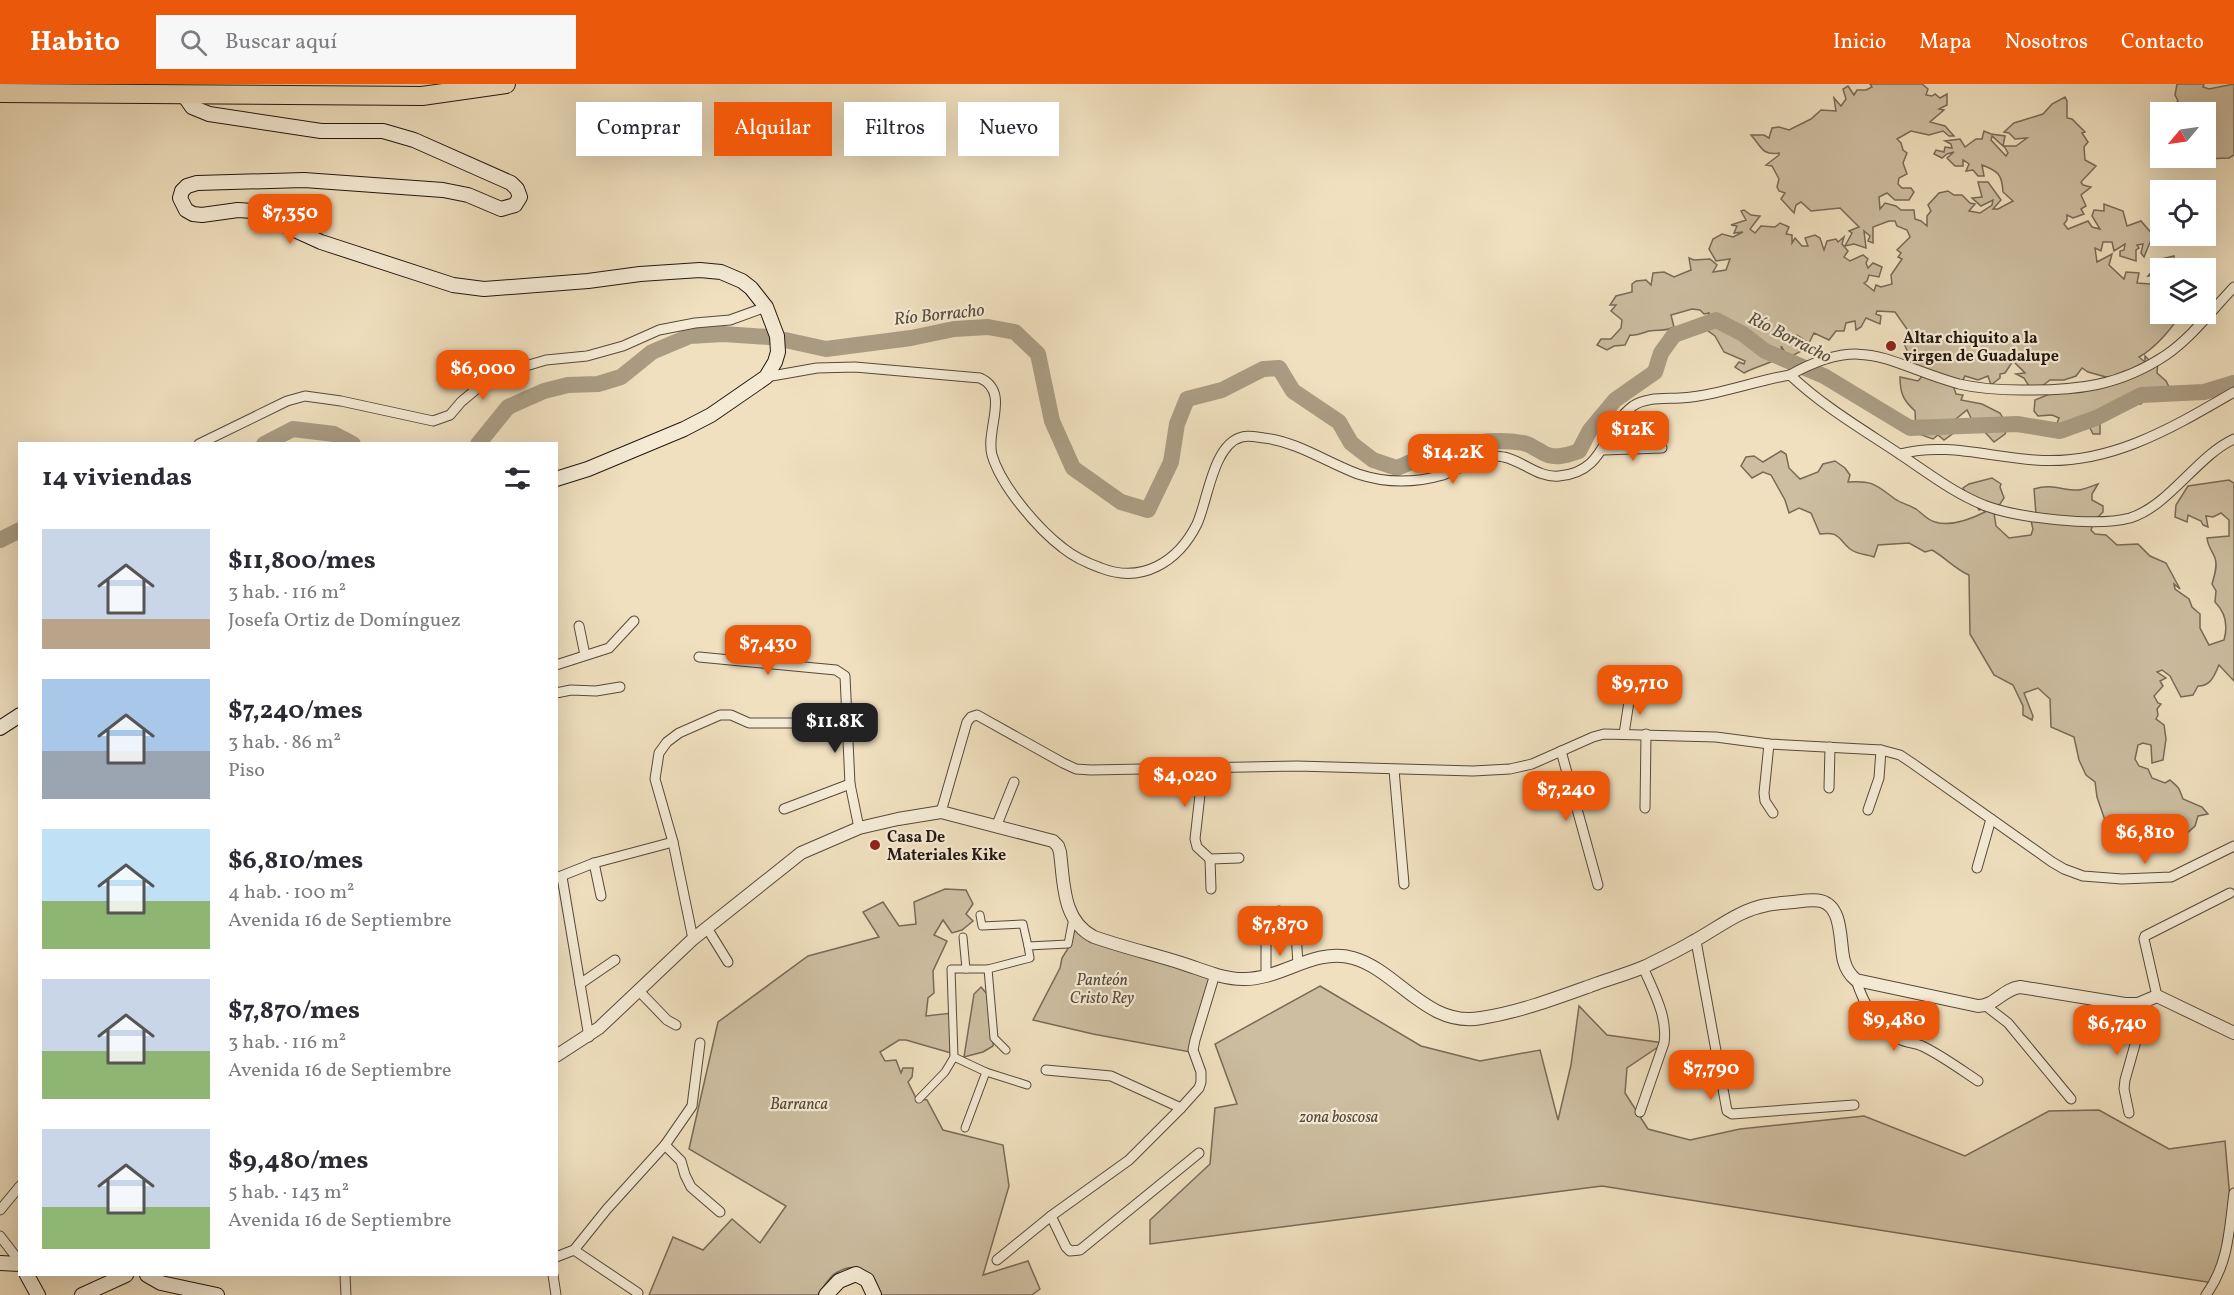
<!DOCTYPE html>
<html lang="es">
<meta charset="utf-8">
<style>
body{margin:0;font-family:Vollkorn,serif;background:#f7f7f7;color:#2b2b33;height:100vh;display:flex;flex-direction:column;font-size:22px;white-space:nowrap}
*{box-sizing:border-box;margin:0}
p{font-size:20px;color:#7c7c81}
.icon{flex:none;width:33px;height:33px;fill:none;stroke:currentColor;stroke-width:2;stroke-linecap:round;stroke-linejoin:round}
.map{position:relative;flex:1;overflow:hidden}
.drawer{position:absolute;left:18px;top:358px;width:540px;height:834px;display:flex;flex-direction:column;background:#fff;border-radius:0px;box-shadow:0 6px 24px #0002}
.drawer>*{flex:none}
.banner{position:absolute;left:576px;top:18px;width:570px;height:54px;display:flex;gap:12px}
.needle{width:39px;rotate:241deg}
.buttons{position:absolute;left:2150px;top:18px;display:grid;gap:12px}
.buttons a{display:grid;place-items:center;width:66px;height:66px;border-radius:0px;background:#fff;box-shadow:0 6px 24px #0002;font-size:30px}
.price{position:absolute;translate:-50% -51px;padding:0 14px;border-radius:12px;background:#ea580c;color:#fff;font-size:20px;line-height:39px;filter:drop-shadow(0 2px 3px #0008)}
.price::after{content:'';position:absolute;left:50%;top:36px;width:18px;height:14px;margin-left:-9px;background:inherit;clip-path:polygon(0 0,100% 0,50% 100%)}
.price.active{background:#222;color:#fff}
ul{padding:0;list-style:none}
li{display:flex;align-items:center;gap:18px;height:150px;padding:0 24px}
li span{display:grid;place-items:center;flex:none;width:168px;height:120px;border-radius:0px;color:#555}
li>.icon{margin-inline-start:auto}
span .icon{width:72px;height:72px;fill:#fffc;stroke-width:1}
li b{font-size:26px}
h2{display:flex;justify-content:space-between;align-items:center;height:72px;padding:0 24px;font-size:26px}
.chip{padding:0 21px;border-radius:0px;background:#fff;box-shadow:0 6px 24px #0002;font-size:21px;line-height:54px}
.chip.active{background:#ea580c;color:#fff}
header{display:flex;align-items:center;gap:36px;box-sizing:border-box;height:84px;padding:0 30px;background:#ea580c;color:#fff}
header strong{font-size:28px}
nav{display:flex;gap:33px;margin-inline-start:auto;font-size:21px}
.search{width:420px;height:54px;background:#f7f7f7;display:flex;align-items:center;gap:15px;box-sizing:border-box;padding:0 21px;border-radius:0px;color:#7c7c81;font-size:22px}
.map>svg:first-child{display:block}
</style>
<header>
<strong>Habito</strong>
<div class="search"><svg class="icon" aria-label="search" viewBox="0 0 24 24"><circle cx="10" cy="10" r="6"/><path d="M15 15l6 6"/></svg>Buscar aquí</div>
<nav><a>Inicio</a><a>Mapa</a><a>Nosotros</a><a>Contacto</a></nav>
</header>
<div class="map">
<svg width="2234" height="1211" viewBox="0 0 2234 1211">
<rect width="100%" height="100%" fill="#f0e0bf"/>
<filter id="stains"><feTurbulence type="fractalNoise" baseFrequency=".00333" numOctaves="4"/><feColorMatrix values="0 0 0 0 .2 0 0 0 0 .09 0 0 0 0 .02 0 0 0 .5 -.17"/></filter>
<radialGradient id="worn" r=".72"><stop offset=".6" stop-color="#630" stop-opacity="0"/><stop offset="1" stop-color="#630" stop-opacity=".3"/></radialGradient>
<g fill="#cdbea1" stroke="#786a58" stroke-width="1.5">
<path d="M1870,0H1922L1928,5L1926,11L1932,12L1935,10L1940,14L1947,10V21L1939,25L1944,26L1930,38L1945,42L1954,52H1949L1943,47L1929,51L1911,47L1897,55L1901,59L1903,66L1907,69L1903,79L1907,90L1899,94L1898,100L1902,104H1911L1914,108L1909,116H1895L1887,109L1879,113L1880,125L1885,119L1896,122L1901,126H1914L1915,135L1921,137L1927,142V132L1931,127L1928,121L1939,109L1948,107L1954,111H1962L1970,119L1975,120L1969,127L1980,129L1992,121L1993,116L1981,122L1972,114L1982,113L1978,98H1988L2001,116L1993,125H1998L2013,117L2003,108C2002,90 1998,87 1982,81L1984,92H1978L1973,86L1966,87L1969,80L1963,76V82H1955L1947,74L1954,68L1947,70L1942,74L1934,70L1936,66L1944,68L1945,63L1952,64L1951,60L1945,57L1960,55L1965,63L1976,55H1982L1984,47L1991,50L2005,52L2003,62L1992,52L1991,56L2006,72L2008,69L2004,62H2016L2027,54L2015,55L2009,49L2004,48L2014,39L2043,30L2052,20L2065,13L2067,17V34L2072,35L2085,48L2082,49L2088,58L2084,63L2085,76L2096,82L2081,98L2083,101L2091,103L2081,111L2086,122L2081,125L2084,130L2073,134L2067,131V136L2064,140L2068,145L2088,137L2092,143L2100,145L2092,132L2094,126L2104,127V120L2123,127L2127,142L2141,137L2153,151L2144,173L2141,169L2143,160L2137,161L2139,164L2136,166V177L2120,172V167L2124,166L2125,160L2114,167L2112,158H2103L2101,167L2095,164L2097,178L2112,170L2109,181L2124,195L2126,188L2139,189L2137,199L2150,200L2156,191L2148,192L2155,184L2157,176L2174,172L2175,184H2160V230H2180C2173,244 2154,265 2139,273L2145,278V272L2150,277H2158L2157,289L2166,297L2171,307L2148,312L2141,320H2110L2100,332V350H2093L2086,336L2078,338L2063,351L2055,345L2059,334L2052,331L2038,332L2034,327L2035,316L2057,307L2097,303L2106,293L2088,288L2082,284L2076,292L2064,296H2050L2042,302H2029L2024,294L2016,290L2025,289L2013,277L2005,289L2000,290V294L1991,301L1988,292L1978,296L1965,292L1961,300L1953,301L1956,310L1963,311L1961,316L1982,320L2000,329L2008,343L2005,350L1994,358L1982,345L1974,340L1967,326L1956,335L1955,341L1962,343L1944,356L1938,351L1933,355L1916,349L1915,327C1903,316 1900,309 1900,293L1918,297L1925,289C1909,281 1911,272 1903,258L1909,248L1895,228L1877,227L1876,230L1881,232L1880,240L1866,234L1861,243L1856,246L1855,237L1846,239L1844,247H1836L1829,256L1814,249L1809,259L1797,251L1794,257L1802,259L1805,265L1792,272L1786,270L1781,262L1783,272C1770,280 1757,282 1744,289L1735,283L1739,278L1744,280L1745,277L1724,268L1715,252L1704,244L1709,229L1704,230L1700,226L1692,225L1671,231L1674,243C1665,248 1659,245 1649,247C1642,249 1638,252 1630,251L1625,261L1614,262L1607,266L1597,261L1601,255H1611L1621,244L1622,236L1611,227L1616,221H1610L1616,212L1632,208V200L1636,197L1646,196L1651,201L1653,189L1664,188L1674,193L1691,186L1689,174L1694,176L1710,175L1717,181L1713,188L1726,186L1730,175L1716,177L1709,165L1713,155L1722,150L1733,153L1743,148L1734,149L1737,142L1731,141L1746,136L1741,127L1744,126L1751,131L1760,132L1750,145L1755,149L1761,142L1775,143L1780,139L1789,143L1786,150L1792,151V159L1795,154L1802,162H1808L1805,154L1815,151L1820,154L1824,166L1827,157L1836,155L1838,158L1844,153L1842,160L1848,167L1844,173L1850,177L1863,171L1868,175L1866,179L1868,184L1873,179L1882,183L1879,193L1869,191L1867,197L1864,199L1874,207L1876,201L1881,203L1892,200L1891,191L1902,175L1898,173L1901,169L1897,166L1910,153L1907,146L1897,142L1895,137H1889L1873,143V159L1868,157L1870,152L1864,147L1866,164L1854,160L1845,162L1852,149L1849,147L1859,143L1840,124L1811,127L1801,118L1796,121L1794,129L1781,115L1785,109L1779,107L1777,103L1779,95L1772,82L1766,81L1779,71V69C1762,72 1761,62 1751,51H1764L1769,54L1772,44L1779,43L1789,46L1811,35L1821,26L1836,27L1834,14L1841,22L1846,15L1843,5L1848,2L1854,11L1857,6H1866L1872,3Z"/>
<polygon points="2177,0 2204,0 2203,3 2209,5 2234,0 2234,71 2229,74 2201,75 2200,74 2205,74 2205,28 2167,28 2178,17 2175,11"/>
<path d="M1781,367L1786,370L1789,384L1800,395L1818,388L1823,380L1835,377L1845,384L1850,391L1848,398C1873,396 1876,401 1895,415C1901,419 1909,421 1916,425C1922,429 1927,436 1935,438C1951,443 1971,435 1985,428L1982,425L1979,426C1975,417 1968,413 1963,404L1969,400L1992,394L2001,400L2000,403L2004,414L1994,429L1996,442L2009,454L2031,451L2033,445L2031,437L2036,430L2034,405C2053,399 2063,407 2079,406C2085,405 2092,402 2098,400L2092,410V416L2103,422V428L2094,437L2091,446L2095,450L2106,451L2117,461L2138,460L2150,472L2166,479L2180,505L2174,500L2175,505L2189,515L2192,523L2200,530V544L2209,561L2224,556C2228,542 2226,529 2215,518L2216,507L2212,500C2214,492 2218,483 2215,474C2212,466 2208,463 2207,454L2229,452V436L2221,429L2213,433L2206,432L2208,443L2203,441L2201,437L2188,431L2187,438L2175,433L2176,421L2188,402L2229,396L2234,399V597L2219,581C2214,592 2211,602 2198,602L2193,611L2181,613L2170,592L2162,586L2157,588L2166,594L2160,597L2163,602L2154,612L2158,619L2161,620L2157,625L2158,631L2156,635L2164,641L2166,655L2163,676L2152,679L2151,661L2143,659L2138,661L2135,675L2139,682L2148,685L2152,694L2165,699L2170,696C2180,705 2178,702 2183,715L2202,723L2208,730L2198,732L2195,742L2184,752L2164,750L2136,760L2128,752L2108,745L2097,713L2095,698L2086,691L2079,676L2074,653L2051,643L2050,615L2038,604L2024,609L2033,632L2032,636L2023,631V622L2013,601L1994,591L1970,550L1969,491C1955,485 1946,474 1932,466L1925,468L1909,459L1878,461L1874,473C1866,470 1858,471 1850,465C1838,455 1840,447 1820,450L1811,429L1799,424L1789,429L1785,416L1771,391L1763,388L1752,394L1741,382L1746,373L1754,372L1763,378Z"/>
<path d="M945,805L966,806L973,820L966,830L973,837L962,846L952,849L943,836L934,851L947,857L933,887L934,909L928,914L926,932L952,929L951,969L906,956H899L880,968L885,977L896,976L901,989L903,984H913L912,993L908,998L916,1014L927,1016L943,1046L1003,1061L1009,1102L983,1191L1028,1177L1040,1205L1032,1211H876C871,1190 859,1175 836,1189C829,1193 823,1204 818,1211H649L673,1153L703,1166L732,1135L760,1159L786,1122L689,1065L718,938L808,872L879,853L863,828L883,818L899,842L916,840L914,818Z"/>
<polygon points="1074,844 1212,890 1190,968 1093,950 1033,936 1060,884 1062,874 1072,858"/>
<polygon points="1320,902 1421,962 1480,977 1540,966 1558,1036 1571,981 1579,922 1607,951 1664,959 1627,984 1625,1009 1648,1045 1690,1056 1740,1045 1864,1032 1965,1072 2049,1027 2099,1026 2169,1065 2225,1057 2232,1138 2213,1199 1602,1102 1150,1160 1150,1136 1210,1080 1215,1024 1237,1020 1215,960"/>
<polygon points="981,903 994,918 995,936 993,962 983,968 964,973 974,910"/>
</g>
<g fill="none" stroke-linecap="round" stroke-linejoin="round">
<g stroke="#aa9c83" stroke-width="16">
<path d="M785,256L826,265L911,254L954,245L988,243L1015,248L1038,270L1052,337L1073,384L1121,418L1148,426L1171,378L1177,340L1187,315L1222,306L1263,285L1279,284L1293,307L1339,338L1351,359L1373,376L1397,384C1435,367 1481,351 1523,359C1529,360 1534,364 1540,367C1553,376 1565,372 1579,367L1590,346L1615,316L1655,288L1661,269L1674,251L1716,236L1743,250L1765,267L1824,292L1910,344L2017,340L2060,347L2096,334L2141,311L2204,308L2234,299"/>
<polyline points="264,360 293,345 334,350 353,360"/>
<polyline points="478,360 508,323 544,307 568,301 598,300 621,293 652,268 690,252 723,250 769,253"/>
<polyline points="0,456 20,446"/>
</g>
<g stroke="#56493b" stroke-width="9">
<g id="pedestrian">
<polyline points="980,831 982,842 1023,840 1028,862"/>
<polyline points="963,853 966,885"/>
<polyline points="988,885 994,954 1006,966"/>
<polyline points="1027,1001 986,988 954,973 951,885 988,885 1030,874 1028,862 1068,860 1073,834"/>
<polyline points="919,1015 945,988 954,973"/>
<polyline points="965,1044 986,988"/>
</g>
</g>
<g stroke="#56493b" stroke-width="11">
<g id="minor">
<path d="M1790,291C1865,249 1887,280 1959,300C1980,305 2001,306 2022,306C2076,307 2120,302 2166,271C2192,253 2212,226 2234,203"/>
<path d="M766,293L817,284L855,283L980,294C1011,308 985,345 992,371C1001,402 1038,445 1063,464C1074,473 1087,479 1101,484C1142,500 1178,478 1197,440C1208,416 1213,360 1242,353C1248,351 1257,353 1264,354C1298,358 1326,378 1358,390C1385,399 1415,399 1443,391C1459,385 1487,369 1504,373C1523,377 1538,394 1559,392C1607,388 1602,345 1633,322C1646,313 1665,315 1680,314C1716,312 1754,297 1790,291C1824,323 1862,345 1901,371C1928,389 1955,410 1986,422C2019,434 2096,443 2130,434C2169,422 2197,372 2234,355"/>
<polyline points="199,360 287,317 305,312 341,317 433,337 450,331 461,318 492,292 546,276 587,272 623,262 659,246 695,239 730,236 766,223"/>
<polyline points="1603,366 1662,364"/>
<path d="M1900,370C1945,358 1989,373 2035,376C2109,382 2172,344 2234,308"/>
<polyline points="579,542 585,571"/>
<polyline points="699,573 836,586 845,592 850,700 859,744"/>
<polyline points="556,581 609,564 634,537"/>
<polyline points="556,609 571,606 596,607 620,603"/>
<polyline points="1624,650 1630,611"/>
<polyline points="1769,660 1764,709 1765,717 1773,729"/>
<polyline points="1561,667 1598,801"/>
<polyline points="1203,684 1195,755 1197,763 1210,775 1239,774"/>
<polyline points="1394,686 1404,800"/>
<polyline points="1829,704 1830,663"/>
<polyline points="1645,724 1646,650"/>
<polyline points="784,725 850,700"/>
<polyline points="1868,726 1879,694 1881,666"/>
<polyline points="941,728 967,638 971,633 977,631 1063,679 1076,685 1091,686 1297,682 1473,687 1510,685 1532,680 1593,653 1604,650 1716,653 1769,660 1881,666 1900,671 1912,679 2052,778 2064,785 2083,792 2122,795 2171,793 2234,762"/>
<polyline points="996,743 1014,698"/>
<polyline points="1210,775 1211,805"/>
<polyline points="594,779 601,812"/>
<polyline points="1977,784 1991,735"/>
<polyline points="562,793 589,953"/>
<polyline points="556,794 594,779 673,758"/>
<polyline points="1279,827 1295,831 1298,881"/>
<polyline points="707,844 728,878"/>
<polyline points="1266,853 1266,892"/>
<polyline points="693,855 673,758 655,695 659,669 667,658 679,649 720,631 731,631 749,639 796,639 847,643"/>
<polyline points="1696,857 1727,1027 1732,1030 1854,1021"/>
<path d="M1856,896C1863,918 1877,945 1899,955C1907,959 1915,959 1922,962C1941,971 1960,985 1978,997"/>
<polyline points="580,900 615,876"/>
<polyline points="638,906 667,936 676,941"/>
<polyline points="2157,912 2144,855 2145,852 2230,809"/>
<polyline points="1986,922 2008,939 2071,1015"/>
<polyline points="1046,986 1111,992 1181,1024"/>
<path d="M1640,1028L1664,959C1668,932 1653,907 1643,883"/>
<polyline points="2129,1029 2124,1005 2125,996 2147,918"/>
<polyline points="665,1061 681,1077 685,1091 691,1103 720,1128"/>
<polyline points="0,1126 20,1102"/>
<polyline points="1051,1132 1066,1163 1070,1167 1080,1166 1199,1069"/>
<polyline points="0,1152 20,1178"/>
<polyline points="574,1166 638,1209"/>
<polyline points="556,1173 574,1166 607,1125 665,1061 692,1022 700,959"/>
<polyline points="997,1176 1051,1132 1129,1076 1181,1024 1199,1004 1201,998 1201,988 1193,966 1195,956 1215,890"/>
<polyline points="345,1191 346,1211"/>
<polyline points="553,1191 556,1211"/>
<path d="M2206,1211C2229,1179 2229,1146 2234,1109"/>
</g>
</g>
<g stroke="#56493b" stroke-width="14">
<path id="tertiary" d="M556,972L599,944L693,855L786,781L801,769L859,744L898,735L941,728L1053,757L1058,762L1060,768C1064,799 1062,837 1094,853C1123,863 1152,870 1181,879C1201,885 1221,895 1243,895C1281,896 1314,863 1353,874C1397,886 1427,944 1481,934C1519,928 1554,915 1590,902C1608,895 1628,890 1646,882C1662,874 1679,866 1694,857C1718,844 1739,826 1767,821C1776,819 1785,819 1794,818C1802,817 1813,815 1821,817C1844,823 1839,860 1844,877C1846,885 1850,891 1856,896L1978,922C1995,922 2003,905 2020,903L2125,920H2138L2157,912L2234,949"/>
</g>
<g stroke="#22170f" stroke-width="16">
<g id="secondary">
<polyline points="185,13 192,23 209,30 321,47 383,47 414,56 511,99 517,105 520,113 515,121 501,125 468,111 443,106 304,96 197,99 187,102 182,107 180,114 186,126 193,130 202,131 238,126 253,127 321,158 453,201 484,205 588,197 640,190 700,186 721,188 742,197 751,204 766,223 777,252 778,268 775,278 766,293 711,331 684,345 588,385 556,395"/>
<polyline points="0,644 20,631"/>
<polyline points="0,1179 20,1180"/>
<polyline points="27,1191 38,1211"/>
<polyline points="147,1191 161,1199 217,1211"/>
<polyline points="82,1211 126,1191"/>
<polyline points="826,1211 839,1197 856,1190 867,1196 874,1211"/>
</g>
</g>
<g stroke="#22170f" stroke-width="20">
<polyline id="motorway" points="0,9 422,12 506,0"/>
</g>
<use href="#pedestrian" stroke="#f5ebd5" stroke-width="7"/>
<use href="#minor" stroke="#f5ebd5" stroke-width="9"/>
<use href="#tertiary" stroke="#f5ebd5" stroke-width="12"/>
<use href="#secondary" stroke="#f5ebd5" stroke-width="14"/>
<use href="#motorway" stroke="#f0e0bf" stroke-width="18"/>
</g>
<g fill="#8f2418" stroke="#f5ebd5" stroke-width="2">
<circle cx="1891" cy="262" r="6"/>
<circle cx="875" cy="761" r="6"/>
</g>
<g text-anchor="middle" stroke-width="4.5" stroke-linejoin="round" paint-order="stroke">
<g font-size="16" font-weight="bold" fill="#22170f" stroke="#f5ebd5" text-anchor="start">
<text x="1903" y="259">Altar chiquito a la<tspan x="1903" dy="18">virgen de Guadalupe</tspan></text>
<text x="887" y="758">Casa De<tspan x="887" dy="18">Materiales Kike</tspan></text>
</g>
<g font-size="16" font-style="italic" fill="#55493b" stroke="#f5ebd5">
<text x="1102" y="901">Panteón<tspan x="1102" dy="18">Cristo Rey</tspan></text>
<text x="799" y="1025">Barranca</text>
<text x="1339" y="1038">zona boscosa</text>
</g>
<g font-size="18" font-style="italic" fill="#584c3d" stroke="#f5ebd5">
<text transform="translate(939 230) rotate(-6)" y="6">Río Borracho</text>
<text transform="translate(1790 253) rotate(27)" y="6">Río Borracho</text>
</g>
</g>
<rect width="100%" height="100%" filter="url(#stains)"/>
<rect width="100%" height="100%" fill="url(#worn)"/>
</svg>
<div class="buttons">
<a><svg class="needle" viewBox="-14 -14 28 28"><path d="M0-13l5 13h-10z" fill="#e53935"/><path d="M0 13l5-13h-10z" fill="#7c7c81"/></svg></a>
<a><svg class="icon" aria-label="locate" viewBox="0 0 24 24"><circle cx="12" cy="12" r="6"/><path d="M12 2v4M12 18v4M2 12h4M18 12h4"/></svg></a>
<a><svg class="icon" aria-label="layers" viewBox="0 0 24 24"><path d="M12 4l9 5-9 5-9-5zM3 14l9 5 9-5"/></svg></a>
</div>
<b class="price" style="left:290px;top:161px">$7,350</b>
<b class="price" style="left:483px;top:317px">$6,000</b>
<b class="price" style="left:1633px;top:378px">$12K</b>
<b class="price" style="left:1453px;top:401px">$14.2K</b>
<b class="price" style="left:768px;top:592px">$7,430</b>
<b class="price" style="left:1640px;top:632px">$9,710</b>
<b class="price active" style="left:835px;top:670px">$11.8K</b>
<b class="price" style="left:1185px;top:724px">$4,020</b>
<b class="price" style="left:1566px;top:738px">$7,240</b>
<b class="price" style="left:2145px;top:781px">$6,810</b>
<b class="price" style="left:1280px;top:873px">$7,870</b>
<b class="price" style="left:1894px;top:968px">$9,480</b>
<b class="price" style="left:2117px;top:972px">$6,740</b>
<b class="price" style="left:1711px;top:1017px">$7,790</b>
<div class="banner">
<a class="chip">Comprar</a>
<a class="chip active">Alquilar</a>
<a class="chip">Filtros</a>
<a class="chip">Nuevo</a>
</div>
<section class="drawer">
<h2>14 viviendas<svg class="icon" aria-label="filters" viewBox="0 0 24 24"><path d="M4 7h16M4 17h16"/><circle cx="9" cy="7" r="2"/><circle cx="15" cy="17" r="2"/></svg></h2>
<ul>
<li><span style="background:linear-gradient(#c9d6e8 75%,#b9a48a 0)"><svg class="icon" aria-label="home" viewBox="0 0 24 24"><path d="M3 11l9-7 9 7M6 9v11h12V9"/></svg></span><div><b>$11,800/mes</b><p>3 hab. · 116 m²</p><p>Josefa Ortiz de Domínguez</p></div></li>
<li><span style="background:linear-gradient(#a9c7e8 60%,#9aa5b1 0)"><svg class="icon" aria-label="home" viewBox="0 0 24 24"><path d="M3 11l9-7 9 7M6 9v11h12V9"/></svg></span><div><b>$7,240/mes</b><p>3 hab. · 86 m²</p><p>Piso</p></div></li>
<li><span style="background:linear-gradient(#bfe0f5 60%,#8fb573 0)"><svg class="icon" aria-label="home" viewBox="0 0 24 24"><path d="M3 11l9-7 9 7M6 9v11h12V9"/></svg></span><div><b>$6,810/mes</b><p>4 hab. · 100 m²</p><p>Avenida 16 de Septiembre</p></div></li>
<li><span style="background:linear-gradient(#c9d6e8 60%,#8fb573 0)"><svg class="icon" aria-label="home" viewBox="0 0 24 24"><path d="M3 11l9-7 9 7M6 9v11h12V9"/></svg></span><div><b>$7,870/mes</b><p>3 hab. · 116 m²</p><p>Avenida 16 de Septiembre</p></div></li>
<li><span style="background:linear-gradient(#c9d6e8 65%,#8fb573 0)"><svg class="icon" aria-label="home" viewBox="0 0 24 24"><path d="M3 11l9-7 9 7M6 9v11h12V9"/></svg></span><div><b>$9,480/mes</b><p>5 hab. · 143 m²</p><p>Avenida 16 de Septiembre</p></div></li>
</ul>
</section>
</div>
